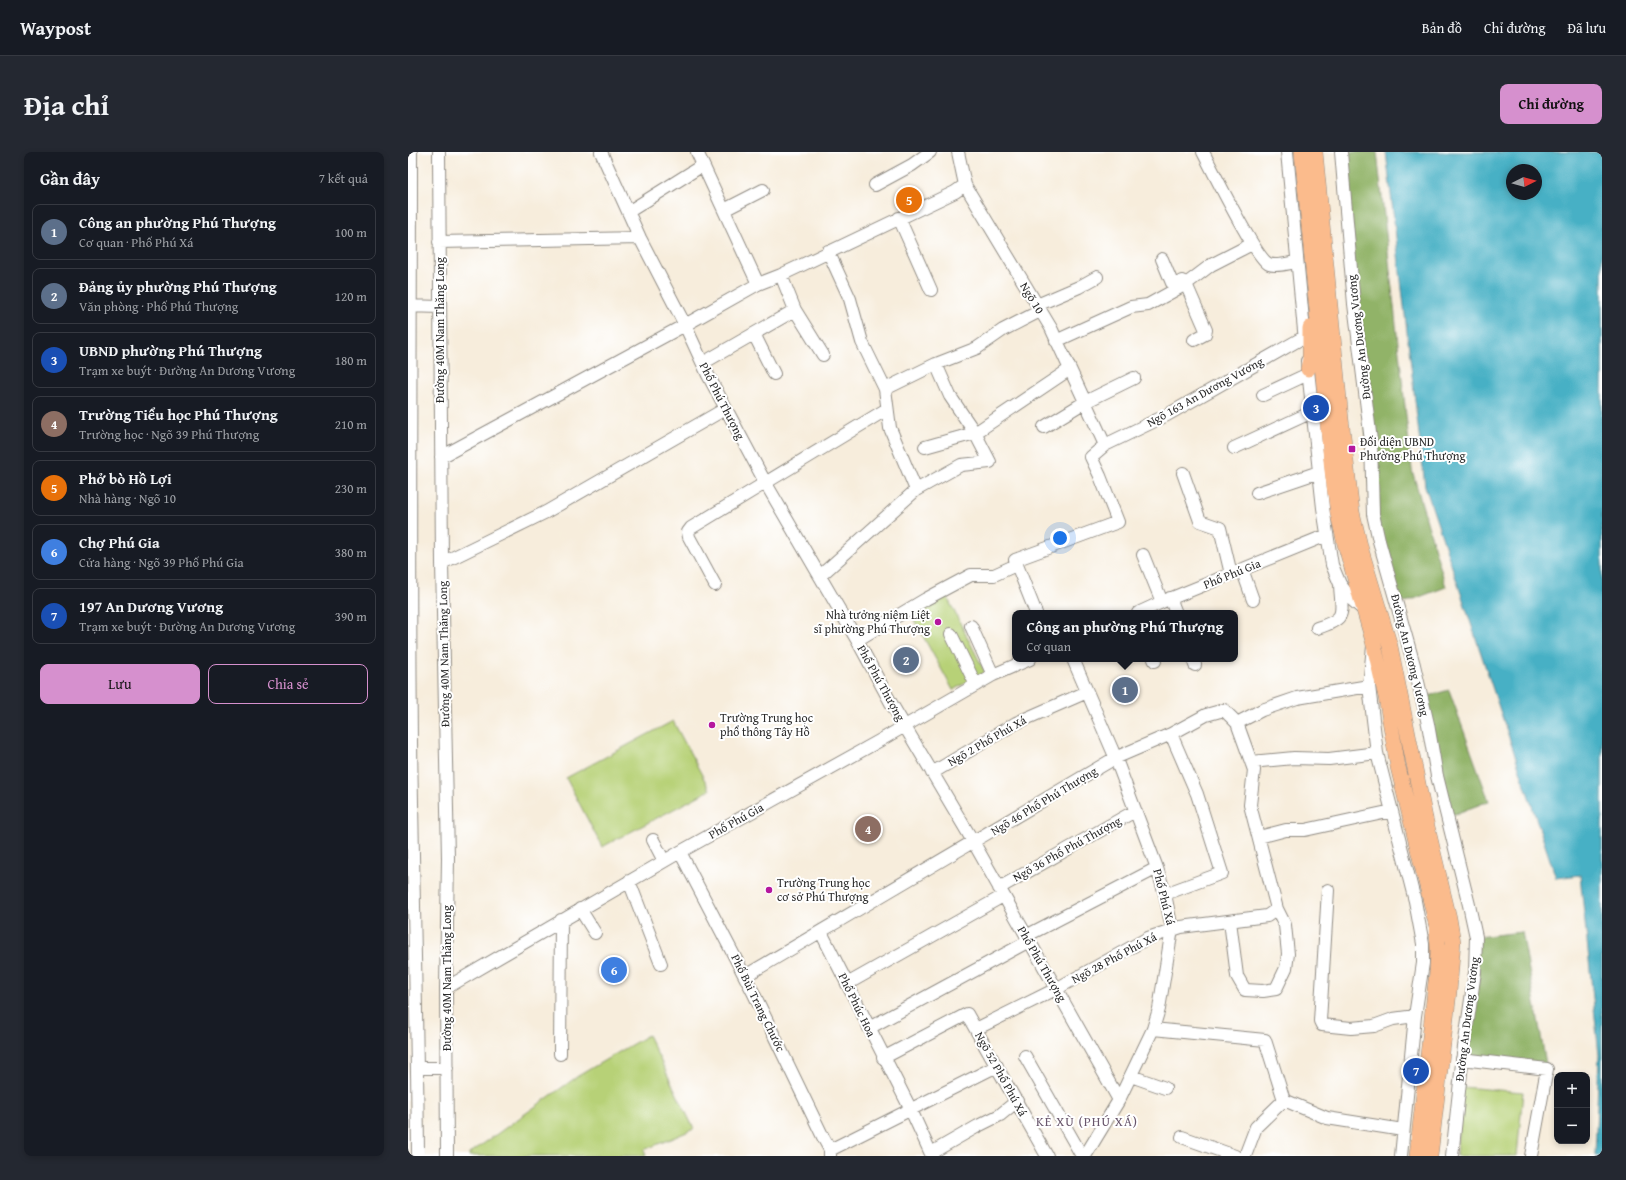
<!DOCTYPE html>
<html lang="vi">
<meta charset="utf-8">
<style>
:root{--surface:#171b24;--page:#242831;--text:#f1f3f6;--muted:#9ea1a6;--line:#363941;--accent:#d690ce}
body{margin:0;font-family:"Gentium Book Plus",serif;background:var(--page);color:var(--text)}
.controls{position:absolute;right:12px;bottom:12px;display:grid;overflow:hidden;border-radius:8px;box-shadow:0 2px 6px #0003}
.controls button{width:36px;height:36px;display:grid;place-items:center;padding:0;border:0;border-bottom:1px solid var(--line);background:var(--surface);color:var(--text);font:20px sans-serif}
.compass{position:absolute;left:1098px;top:12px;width:36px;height:36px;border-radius:50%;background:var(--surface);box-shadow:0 2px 6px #0003;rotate:84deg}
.you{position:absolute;left:652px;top:386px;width:14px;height:14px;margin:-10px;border:3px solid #fff;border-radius:50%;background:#1a73e8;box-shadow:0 0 0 6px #1a73e833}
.badge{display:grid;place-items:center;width:26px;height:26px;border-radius:50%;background:var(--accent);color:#fff;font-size:13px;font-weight:700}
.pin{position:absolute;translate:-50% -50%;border:2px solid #fff;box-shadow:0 1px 4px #0006}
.popup{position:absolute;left:604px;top:458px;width:226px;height:52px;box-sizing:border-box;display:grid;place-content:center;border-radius:8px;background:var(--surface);filter:drop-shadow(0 1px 3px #0005);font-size:13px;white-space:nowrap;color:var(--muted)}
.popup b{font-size:15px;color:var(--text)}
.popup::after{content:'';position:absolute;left:50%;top:100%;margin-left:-8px;border:8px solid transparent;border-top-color:var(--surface)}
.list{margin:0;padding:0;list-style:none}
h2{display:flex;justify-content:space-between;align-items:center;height:52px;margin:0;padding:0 16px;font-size:17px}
h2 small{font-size:13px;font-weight:400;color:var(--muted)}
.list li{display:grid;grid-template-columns:26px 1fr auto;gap:12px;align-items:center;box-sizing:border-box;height:56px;margin:0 8px 8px;padding:0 8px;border:1px solid var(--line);border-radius:8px}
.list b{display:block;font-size:15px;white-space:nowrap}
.list p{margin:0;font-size:13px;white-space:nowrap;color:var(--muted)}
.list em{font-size:13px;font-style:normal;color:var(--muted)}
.actions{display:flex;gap:8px;padding:12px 16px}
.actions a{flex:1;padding:9px 0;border:1px solid var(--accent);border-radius:8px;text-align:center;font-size:14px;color:var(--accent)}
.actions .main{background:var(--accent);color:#111}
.map{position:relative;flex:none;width:1194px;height:1004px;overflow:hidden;border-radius:8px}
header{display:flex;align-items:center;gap:24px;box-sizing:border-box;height:56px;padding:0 20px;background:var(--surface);border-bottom:1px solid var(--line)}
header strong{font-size:19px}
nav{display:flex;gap:22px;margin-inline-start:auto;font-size:14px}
.intro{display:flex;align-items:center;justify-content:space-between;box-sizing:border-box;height:96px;padding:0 24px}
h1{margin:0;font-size:28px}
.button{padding:10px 18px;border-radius:8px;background:var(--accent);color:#111;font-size:14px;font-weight:700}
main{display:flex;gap:24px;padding:0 24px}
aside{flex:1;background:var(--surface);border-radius:8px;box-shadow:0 2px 6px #0003}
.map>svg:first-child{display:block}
.green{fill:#b7d177;stroke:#717e51}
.forest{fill:#91b368;stroke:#5e6f4a}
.water{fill:#46b0c5;stroke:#386e78;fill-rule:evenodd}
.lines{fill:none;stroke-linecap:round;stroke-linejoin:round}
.minor-casing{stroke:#918c84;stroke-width:14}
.major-casing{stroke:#918c84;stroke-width:16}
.minor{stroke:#fff;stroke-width:12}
.major{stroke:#fbbb8c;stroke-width:15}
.poi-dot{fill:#b5179e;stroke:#fff;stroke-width:1.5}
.labels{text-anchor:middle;stroke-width:4;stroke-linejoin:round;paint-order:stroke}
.street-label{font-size:12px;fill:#2b2b2b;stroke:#fff}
.poi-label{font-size:12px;fill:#2b2b2b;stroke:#fff;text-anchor:start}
.neighbourhood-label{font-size:13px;letter-spacing:1px;fill:#69566c;stroke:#fff}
</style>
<header>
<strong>Waypost</strong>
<nav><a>Bản đồ</a><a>Chỉ đường</a><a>Đã lưu</a></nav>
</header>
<div class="intro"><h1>Địa chỉ</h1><a class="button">Chỉ đường</a></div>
<main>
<aside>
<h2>Gần đây<small>7 kết quả</small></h2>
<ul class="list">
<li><span class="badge" style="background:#5c6f8a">1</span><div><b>Công an phường Phú Thượng</b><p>Cơ quan · Phố Phú Xá</p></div><em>100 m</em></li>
<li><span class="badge" style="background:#5c6f8a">2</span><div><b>Đảng ủy phường Phú Thượng</b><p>Văn phòng · Phố Phú Thượng</p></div><em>120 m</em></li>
<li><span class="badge" style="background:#1a4fb4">3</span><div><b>UBND phường Phú Thượng</b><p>Trạm xe buýt · Đường An Dương Vương</p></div><em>180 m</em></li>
<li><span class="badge" style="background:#8d6e63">4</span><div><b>Trường Tiểu học Phú Thượng</b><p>Trường học · Ngõ 39 Phú Thượng</p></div><em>210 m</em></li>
<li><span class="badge" style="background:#e8710a">5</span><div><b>Phở bò Hồ Lợi</b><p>Nhà hàng · Ngõ 10</p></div><em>230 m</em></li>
<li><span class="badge" style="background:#3f7fe0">6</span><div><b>Chợ Phú Gia</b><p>Cửa hàng · Ngõ 39 Phố Phú Gia</p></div><em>380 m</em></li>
<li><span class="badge" style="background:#1a4fb4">7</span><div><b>197 An Dương Vương</b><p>Trạm xe buýt · Đường An Dương Vương</p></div><em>390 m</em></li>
</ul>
<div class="actions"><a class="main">Lưu</a><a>Chia sẻ</a></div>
</aside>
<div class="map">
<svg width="1194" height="1004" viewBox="0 0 1194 1004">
<rect width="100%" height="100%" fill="#fff"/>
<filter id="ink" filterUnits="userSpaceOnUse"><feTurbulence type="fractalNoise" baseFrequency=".025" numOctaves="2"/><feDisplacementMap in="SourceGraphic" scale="8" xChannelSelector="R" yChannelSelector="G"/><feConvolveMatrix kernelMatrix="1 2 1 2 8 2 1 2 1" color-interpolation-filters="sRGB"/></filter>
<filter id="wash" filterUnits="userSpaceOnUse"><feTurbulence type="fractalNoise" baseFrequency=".012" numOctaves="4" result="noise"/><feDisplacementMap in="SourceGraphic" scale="16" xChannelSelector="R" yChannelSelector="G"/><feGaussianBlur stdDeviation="0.9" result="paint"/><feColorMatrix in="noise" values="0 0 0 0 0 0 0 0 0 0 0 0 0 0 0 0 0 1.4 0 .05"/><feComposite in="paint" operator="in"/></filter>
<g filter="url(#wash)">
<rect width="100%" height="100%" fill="#f7eddc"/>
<path class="green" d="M538,443L577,520L545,538L502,461Z
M265,569L302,638L194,695L158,626Z
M240,883L286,977L236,998L238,1004H61V1002L170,924Z
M1054,935L1115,940L1109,1004H1048Z"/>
<path class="forest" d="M934,0H969L1004,318L1038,435L990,453L965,362Z
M1041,538L1081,649L1039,665L1013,546Z
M1114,780L1139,917L1054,907L1068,785Z"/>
<path class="water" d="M978,0H1194V1004H1187L1191,903L1172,723L1148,726L1017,334ZM1104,18H1128V42H1104Z"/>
</g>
<g filter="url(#ink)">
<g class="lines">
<g class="minor-casing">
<path id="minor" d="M3,0C3,197 1,394 3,590C5,728 9,866 10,1004
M31,0L34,411L40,706L38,836L39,1004
M193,0L232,86L277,173L300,223L357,330L449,488L483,551L566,691L711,948
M289,0L350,132
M550,0L557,33L643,176L697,293
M795,0C804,17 848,107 861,112C868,115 880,111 888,110
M879,0L897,189
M933,0L946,152L963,289L965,362L971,389L1006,513L1020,572L1029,624L1061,753L1068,785L1067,820L1055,902L1044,1004
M467,33L504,13L522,0
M316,58L355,38
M220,60L295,13
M491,66L523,138
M31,90L232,86
M420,99L442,147L454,190L477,237L482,276L508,338
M754,107L764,131L769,132L774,129L776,133
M373,123L387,158L415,203
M778,132L798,178L797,182L786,188
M629,153L671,135L689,125
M0,154L32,155
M346,182L366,222
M648,189L723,155L740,153L778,132L803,113L844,92
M899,209L915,356L924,413L932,432L944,448L957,459
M295,211L387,158
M477,237L528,212L569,196L595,178L632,159
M855,243L900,222
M636,275L677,250L726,226
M517,295L567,281L542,244L528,212
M826,296L904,260
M33,305L277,173L350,132L373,123L547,40L557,33
M775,321L792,369L812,376L823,422
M849,341L911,320
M735,403L754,450
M34,411L138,360L317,257
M834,417L845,448
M412,424L508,338L553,313L582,310L567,281L662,217
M307,433L281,385L280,380L283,376L479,257
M762,446L768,461
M628,461L607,408L710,370L692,324L683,305L697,293L759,263L896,185
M730,461L754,450L919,383
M563,474L585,523
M909,476C941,466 933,461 932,432
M543,482L568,533
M449,488L518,447L563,423H586L608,413
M965,494L961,534L969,601L1007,749L1015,792V811L1007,864L993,1004
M665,507L706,602L749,716L757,742L764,777L751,857L745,877L711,948L677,1004
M746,507L747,509
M785,507L787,513
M829,571L854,558L889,546L961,534
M843,610L886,606L921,607L969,601
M524,621L608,571L679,540
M851,685L878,678H897L984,659
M245,688L256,709
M272,700L345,840L415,985L422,998V1004
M221,729L253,812
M591,736L727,659
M920,738L912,869L914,873L943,876L966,874L985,867L1007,864
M757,742L814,721L789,642L763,582
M172,757L187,781
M413,780L502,956L524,1004
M618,784L749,716
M337,824L707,606L763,582L798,563L816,558L829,571L846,618L842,653L869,757L877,773L880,802L878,816L868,837L855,839L837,838L829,824L822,769
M439,832L595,744
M38,836L272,700L471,589L585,523L622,507
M461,876L621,789
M568,877L648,837L740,786L773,775L859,764L869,757
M745,877L857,888L876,948L919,966L995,978
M152,902L153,768
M617,904L674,1004
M475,906L559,862L639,1004
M1054,907L1139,917L1123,1004
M9,916H39
M723,924L757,936
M774,985L827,1004
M422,998L589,914
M523,1001L570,974L592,963L609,949
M837,1004L848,975L876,948"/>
</g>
<g class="major-casing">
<path id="major" d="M894,0L924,318L930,362L937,392L965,489L978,545L990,615L1029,775L1030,799L1029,820L1009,1004
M907,0L933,267L944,360L953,398L982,494L1017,666L1041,766L1045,790L1041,840L1022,1004
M900,217L902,207V176"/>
</g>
<use href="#minor" class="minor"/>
<use href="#major" class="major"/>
</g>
</g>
<g class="poi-dot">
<rect x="940" y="293" width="8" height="8" rx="2"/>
<circle cx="530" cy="470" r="4"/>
<circle cx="304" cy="573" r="4"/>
<circle cx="361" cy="738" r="4"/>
</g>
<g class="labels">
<g class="street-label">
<text transform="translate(624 146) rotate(59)" y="4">Ngõ 10</text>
<text transform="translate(32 178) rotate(-90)" y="4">Đường 40M Nam Thăng Long</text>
<text transform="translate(951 185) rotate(-97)" y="4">Đường An Dương Vương</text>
<text transform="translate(797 240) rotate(-29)" y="4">Ngõ 163 An Dương Vương</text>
<text transform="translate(314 249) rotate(63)" y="4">Phố Phú Thượng</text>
<text transform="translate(824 422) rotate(-22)" y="4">Phố Phú Gia</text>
<text transform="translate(36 502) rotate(-91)" y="4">Đường 40M Nam Thăng Long</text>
<text transform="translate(1002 503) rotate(76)" y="4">Đường An Dương Vương</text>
<text transform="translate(473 531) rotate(61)" y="4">Phố Phú Thượng</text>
<text transform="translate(579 589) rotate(-30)" y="4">Ngõ 2 Phố Phú Xá</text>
<text transform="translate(636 649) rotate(-31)" y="4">Ngõ 46 Phố Phú Thượng</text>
<text transform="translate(328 669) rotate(-29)" y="4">Phố Phú Gia</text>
<text transform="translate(659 697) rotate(-29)" y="4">Ngõ 36 Phố Phú Thượng</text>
<text transform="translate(756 745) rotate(76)" y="4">Phố Phú Xá</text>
<text transform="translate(706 806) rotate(-28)" y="4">Ngõ 28 Phố Phú Xá</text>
<text transform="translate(634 812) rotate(60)" y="4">Phố Phú Thượng</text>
<text transform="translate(39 826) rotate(-90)" y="4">Đường 40M Nam Thăng Long</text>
<text transform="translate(350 851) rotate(64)" y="4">Phố Bùi Trang Chước</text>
<text transform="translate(449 853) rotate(64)" y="4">Phố Phúc Hoa</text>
<text transform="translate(1059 867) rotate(-83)" y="4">Đường An Dương Vương</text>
<text transform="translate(593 922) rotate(61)" y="4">Ngõ 52 Phố Phú Xá</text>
</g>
<g class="poi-label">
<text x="952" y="294">Đối diện UBND<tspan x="952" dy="14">Phường Phú Thượng</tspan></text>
<text x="522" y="467" text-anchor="end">Nhà tưởng niệm Liệt<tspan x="522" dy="14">sĩ phường Phú Thượng</tspan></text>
<text x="312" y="570">Trường Trung học<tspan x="312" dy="14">phổ thông Tây Hồ</tspan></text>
<text x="369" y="735">Trường Trung học<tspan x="369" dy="14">cơ sở Phú Thượng</tspan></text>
</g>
<g class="neighbourhood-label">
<text x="679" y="974">KẺ XÙ (PHÚ XÁ)</text>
</g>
</g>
</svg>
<div class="controls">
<button>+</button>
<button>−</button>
</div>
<svg class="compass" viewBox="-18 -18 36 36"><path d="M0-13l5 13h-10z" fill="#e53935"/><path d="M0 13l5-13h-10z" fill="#9ea1a6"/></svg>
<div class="you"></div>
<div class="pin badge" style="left:717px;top:538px;background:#5c6f8a">1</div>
<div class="popup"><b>Công an phường Phú Thượng</b>Cơ quan</div>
<div class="pin badge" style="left:498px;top:508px;background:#5c6f8a">2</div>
<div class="pin badge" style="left:908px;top:256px;background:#1a4fb4">3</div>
<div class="pin badge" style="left:460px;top:677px;background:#8d6e63">4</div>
<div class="pin badge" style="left:501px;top:48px;background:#e8710a">5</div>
<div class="pin badge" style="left:206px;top:818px;background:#3f7fe0">6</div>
<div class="pin badge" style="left:1008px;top:919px;background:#1a4fb4">7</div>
</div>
</main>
